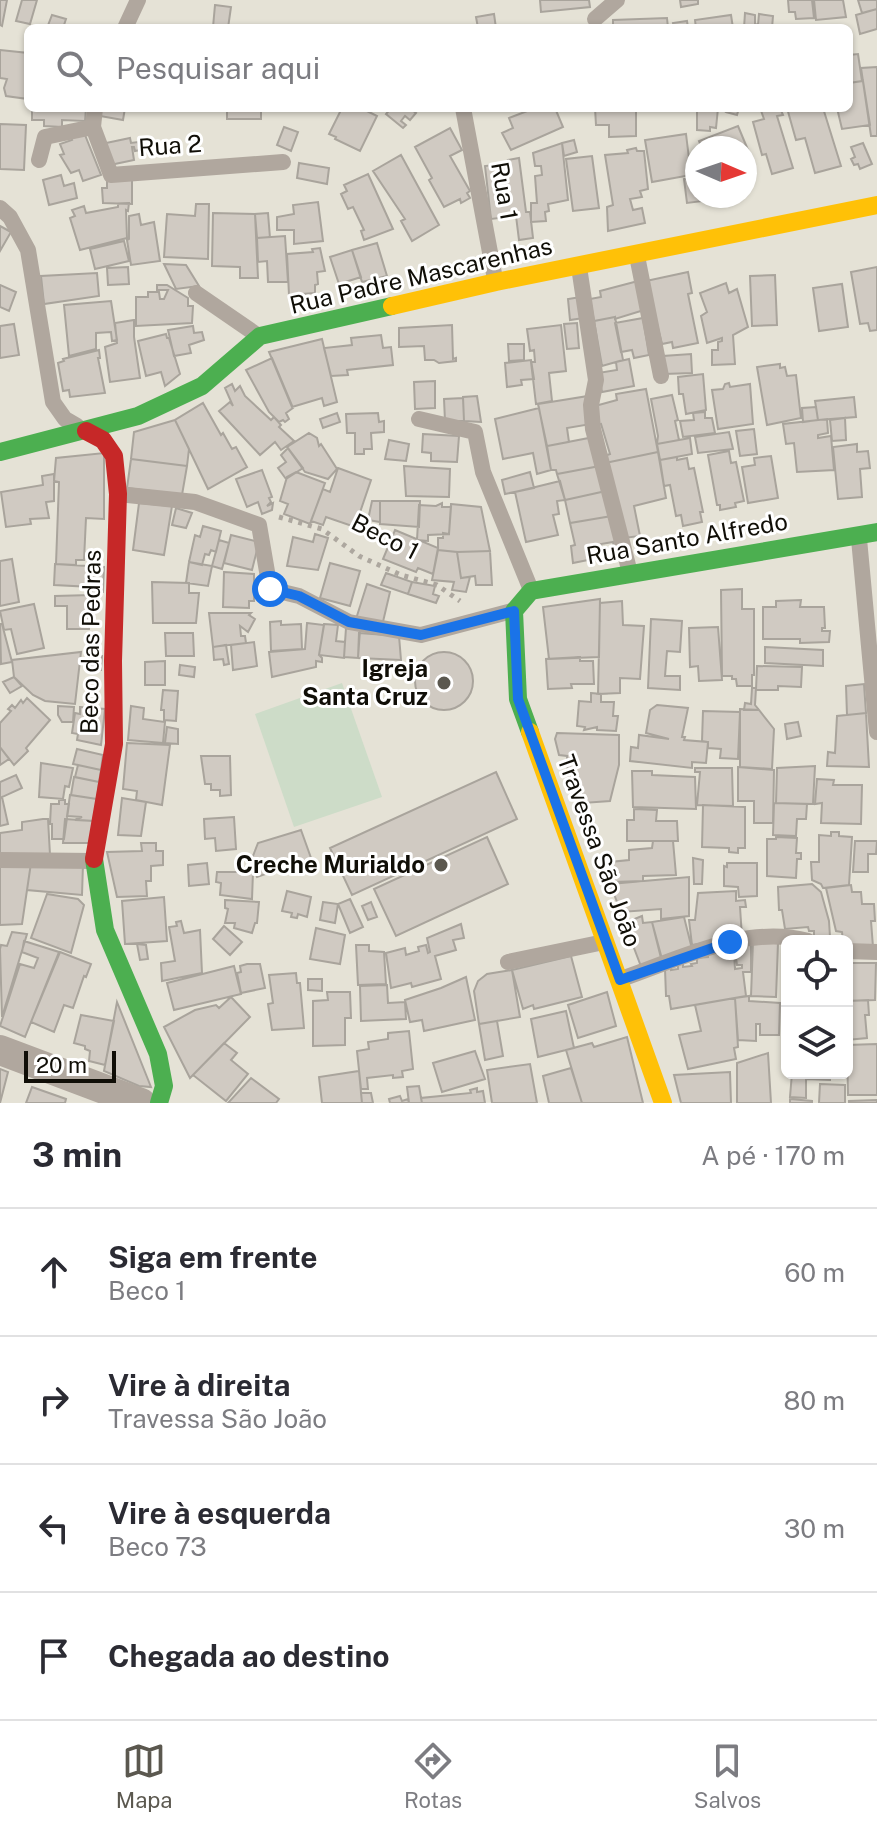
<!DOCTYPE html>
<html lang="pt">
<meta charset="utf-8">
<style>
:root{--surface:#fff;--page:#f2f2f3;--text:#2b2b33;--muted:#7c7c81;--line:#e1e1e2;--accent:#5b584f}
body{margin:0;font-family:"Public Sans",sans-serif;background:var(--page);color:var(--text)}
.controls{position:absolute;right:24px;bottom:24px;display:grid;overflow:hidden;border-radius:12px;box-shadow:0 2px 6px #0004}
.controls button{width:72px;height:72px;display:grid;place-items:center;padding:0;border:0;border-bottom:2px solid var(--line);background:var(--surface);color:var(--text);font:40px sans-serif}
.compass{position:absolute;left:685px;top:136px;width:72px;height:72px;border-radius:50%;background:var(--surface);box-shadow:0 2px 6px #0004;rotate:92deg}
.scale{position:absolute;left:24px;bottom:20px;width:92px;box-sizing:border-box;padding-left:8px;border:4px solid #100e07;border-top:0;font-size:22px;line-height:28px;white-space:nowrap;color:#100e07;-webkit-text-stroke:6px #fff;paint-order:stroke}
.stop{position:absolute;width:24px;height:24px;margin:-18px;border:6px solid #1a73e8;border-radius:50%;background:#fff}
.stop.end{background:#1a73e8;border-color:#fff;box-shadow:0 2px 8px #0008}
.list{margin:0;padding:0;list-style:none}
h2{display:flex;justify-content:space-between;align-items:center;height:104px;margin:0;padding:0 32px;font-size:34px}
h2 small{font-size:26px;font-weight:400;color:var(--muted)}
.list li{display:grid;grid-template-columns:52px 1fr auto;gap:24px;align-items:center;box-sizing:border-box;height:128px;padding:0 32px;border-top:2px solid var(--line)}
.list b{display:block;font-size:30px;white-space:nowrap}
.list p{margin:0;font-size:26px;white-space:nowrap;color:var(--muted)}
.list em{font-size:26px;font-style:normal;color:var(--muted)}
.icon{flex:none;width:44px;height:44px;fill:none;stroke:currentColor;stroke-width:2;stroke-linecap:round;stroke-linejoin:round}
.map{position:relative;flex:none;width:877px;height:1103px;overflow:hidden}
.search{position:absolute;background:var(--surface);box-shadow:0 2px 6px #0004;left:24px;right:24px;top:24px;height:88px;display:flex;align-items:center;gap:20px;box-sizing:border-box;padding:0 28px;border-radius:12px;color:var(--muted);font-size:30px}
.sheet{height:616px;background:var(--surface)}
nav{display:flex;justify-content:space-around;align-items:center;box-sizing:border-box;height:112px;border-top:2px solid var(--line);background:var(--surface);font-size:22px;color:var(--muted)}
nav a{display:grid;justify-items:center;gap:4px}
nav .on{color:var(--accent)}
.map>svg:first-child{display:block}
.green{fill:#cddcc8}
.building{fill:#d0cac2;stroke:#a9a49c;stroke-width:2}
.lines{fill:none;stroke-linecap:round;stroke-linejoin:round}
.path{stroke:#ada79f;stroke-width:5;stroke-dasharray:4 6;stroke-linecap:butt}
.lane{stroke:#b0a79e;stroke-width:16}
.street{stroke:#b0a79e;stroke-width:30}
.fast{stroke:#4caf50;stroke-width:18}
.slow{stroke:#ffc107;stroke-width:18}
.jam{stroke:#c62828;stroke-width:18}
.route{stroke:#1a73e8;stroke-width:10}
.poi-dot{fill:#5b584f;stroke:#fff;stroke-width:3}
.labels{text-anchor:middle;stroke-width:6;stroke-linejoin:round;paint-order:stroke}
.street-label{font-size:24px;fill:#100e07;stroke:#fff}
.poi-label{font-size:24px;font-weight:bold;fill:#100e07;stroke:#fff;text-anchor:end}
</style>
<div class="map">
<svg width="877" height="1103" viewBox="0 0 877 1103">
<rect width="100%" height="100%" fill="#e5e2d6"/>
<path class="green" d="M342,683L382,797L294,827L255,714Z"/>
<path class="building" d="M0,0H7L2,26L0,25Z
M22,0H37L30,24L16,21Z
M540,0H589L590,7L541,12Z
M680,0H698V4L681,7Z
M788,0H812L814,18L796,19L795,12H789Z
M814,0H843L846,17L816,20Z
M858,0H877V9L862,13Z
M215,5L231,7L228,28L213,27Z
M877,9V29L860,34L856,15Z
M745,13L755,15V24L758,25L759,14L773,16L772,28H744Z
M494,14L496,28H478L476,17Z
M52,15L66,19L63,28H47Z
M731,15L733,28H696L695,20Z
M667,18L668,28H613V20Z
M687,21L688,28H674L673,23Z
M0,50L28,53V99L6,96L4,88L7,79L0,78Z
M858,54L862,81L849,83V55Z
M877,67V136H871L861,68Z
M863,81L870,125L842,129L837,108H849V83Z
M32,108H86L85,121L62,120V127L44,126V120H32Z
M101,108H125L123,120L100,116Z
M227,108H261V119H227Z
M342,108H361L377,116L360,151L335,139L336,137L329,134Z
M391,108H409L416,113L410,120L405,116L401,121L406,125L403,128L386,114Z
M535,108H555L563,127L511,150L502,133L513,128L509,118Z
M595,108H636V136L609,137V125H596Z
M697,108H718L716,128L710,127V131L697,130Z
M721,108H739L737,115L726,112Z
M760,108H780L783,115L777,116L793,168L772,174L766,154L762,155L753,122L764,119Z
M787,108H823L841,166L815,173L805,138L796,140Z
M0,124L26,125L24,170L0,169Z
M738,126L748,150L745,151V148H702L699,141Z
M284,127L298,132L291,151L277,145Z
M450,128L462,150L450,156L470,191L467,193L470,198L461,203L460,199L444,207L429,180L432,178L415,147Z
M83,130L101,175L83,181L79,170L71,173L60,155L64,154L60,144L72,140L70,135Z
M686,134L691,175L652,182L645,140Z
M130,138L131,143L138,142L140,150L135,151L134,147H132L134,160L110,165L106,143Z
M574,140L577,152L564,156L562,143Z
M562,143L568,200L548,204L549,211L545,212L546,221L531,222V203H537L535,176L542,175L541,166H535L533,153Z
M863,143L872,164L860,169L858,164L854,165L851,159L855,157L851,147Z
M636,148L637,151H644L648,189L640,191L642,197L630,199L633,210L642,208L645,223L608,231L607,207L613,205L605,155L628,153L627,150Z
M401,155L439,225L412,241L401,221L405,219L373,171Z
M592,156L599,208L573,211L566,159Z
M519,158L526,212H530L533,238L519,240L516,216L491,219L485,166L509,163L508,160Z
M299,163L329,168L327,184L297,178Z
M368,174L393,229L364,240L361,231L364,230L353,207L348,209L341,194L347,191L344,185Z
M61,175L64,186L74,183L77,198L49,205L43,180Z
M697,177V196H702L703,201L687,203L684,179Z
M132,178V204L103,203L102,188H107V180Z
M318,202L323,241L294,244V230H277V217L294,214L293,205Z
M129,203L128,211L126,210L127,238L80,250L70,218L75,216L72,210L84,206L86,213L118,207V204Z
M196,204H209L208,259L164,257L167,214L195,216Z
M213,213L255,214L258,278H240V267L212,266Z
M268,213L270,238H257L255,214Z
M139,214L141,225L154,222L160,261L131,265L127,240L129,239V216Z
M0,226L11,232L0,251Z
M285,236L288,282H268L267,261L258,262L257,238Z
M124,241L129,261L95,269L90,249Z
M377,243L387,276L362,282L352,250Z
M320,248L325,271L317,272L318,284L315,285V293L289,295L287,254L313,252L312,249Z
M352,250L361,277L339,284L330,257Z
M164,264L186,265L199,286L176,289Z
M128,267L129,284L108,285L107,268Z
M877,267V330L870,331L868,323L860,324L851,272Z
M688,272L692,293L688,294L698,343L673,348L672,342L662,344L646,281Z
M97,273L99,296L44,304L41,276Z
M775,275L777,325L752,326L750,276Z
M638,281L644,310L615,319V317L594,321L590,299L601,297L600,291Z
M726,283L729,293L737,289L748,327L733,335L735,364L712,365V350H718V342L722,341V338L707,343L701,316L707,312L700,293Z
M842,284L848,327L819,331L813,288Z
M0,285L16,292L9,311L0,307Z
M157,285H167L188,298V306H193L192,323L136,326V297H148V292H159L160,299H164L168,290H157Z
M581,297L584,318L570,320L568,299Z
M111,301L117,340L112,341L111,332L96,333V349L69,356L64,305Z
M615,317L623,360L602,366L594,321Z
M643,318L649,355L634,358L632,350L621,352L615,323Z
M134,320V337L140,378L110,382L105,347L117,343L115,323Z
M577,323L579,348L567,349L564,324Z
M14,324L19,355L0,358V326Z
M452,325L453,359L456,358V361L439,363L434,360H425L424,346L399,347V328Z
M561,325L566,371L549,373L552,401L536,404L531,362H535L534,350L530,351L527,329Z
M193,326L194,333L202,332L204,340L189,345L191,353L174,356L168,330Z
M166,334L167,338H169L180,374L165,386L161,372L146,376L138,341Z
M381,335L383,348L391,347L393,365L347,370L348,375L331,376L324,348L352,345L351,338Z
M322,339L337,402L324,406L322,398L292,407L269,352Z
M508,344H524V360L509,361Z
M99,350L100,358H98L105,393L70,397L69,390L63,391L58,363L64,361L63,359Z
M691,354L692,373L664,374L663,356Z
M272,358L293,408L286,413L289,419L285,422L283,420L279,422L269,412L246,370Z
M629,359L634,386L602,392L598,373L617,370L616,362Z
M531,360L534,379L521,380L522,385L507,387L505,363Z
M780,364V368L785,367L787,376L796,375L801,418L767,425L757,367Z
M703,374L706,410L686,414L683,394H679L678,377Z
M435,381V408L415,409L414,382Z
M729,383L730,387L750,384L753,424L718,429L712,390L723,389L725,384Z
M232,384L235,391L240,386L245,396L271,420L274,417L281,425L279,427L294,441L281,450L275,442L260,455L219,411L230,402L233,406L225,388Z
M646,389L658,452L605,463L604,456L610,454L601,424L596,425L595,406L617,400L616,394Z
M672,395L678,420L675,421L679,440L657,444L658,436L651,399Z
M477,396L481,422L464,421L463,397Z
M588,396L591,424L567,428L569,442L547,446L538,404Z
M854,397L856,417L818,420L815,401Z
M463,398L464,421H445L444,399Z
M203,403L221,435L223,433L232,449L236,447L247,467L208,489L175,420Z
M816,407L818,420L803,422L802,408Z
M539,408L551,470L537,474L533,453L503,459L495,419Z
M705,412V418H712L715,433L683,437L680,421L694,420L693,413Z
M337,413L340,422L323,428L320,419Z
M378,413L379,422L384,421V432L371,433L372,449H364V454H355V433H347L346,414Z
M845,418L846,440L832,441L830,420Z
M827,419L828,433L818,435V438L831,436L834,470L797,472L794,443L786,444L783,424Z
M175,420L189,449L187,466L131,459L134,432Z
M754,429L757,454L740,456L736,431Z
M729,432L733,449L698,453L695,437Z
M309,433L317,438L319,446L321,444L337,469L328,479L305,472L287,447Z
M423,434L459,436L457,462L431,461V453L422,452Z
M594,437L600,466L557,474L556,470H551L547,446Z
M690,438L692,454L660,460L657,444Z
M389,440L409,444L406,461L385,459Z
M857,444V452L868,451L870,468L860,469L862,497L838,499L833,447Z
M288,448L303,468L286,479L278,468L286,462L281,455Z
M729,451L731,463L736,462L744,501L735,503L736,507L720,510V505H717L708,455Z
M658,452L666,498L634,506L640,536L624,538L605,463Z
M104,453V519L86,518L84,560H76V565L56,564L59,482L54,481L56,458Z
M771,456L778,498L748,503L742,467L755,465L754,458Z
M677,457V460L687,458L689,469L694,468L703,512H700L702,522L683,526L681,515L676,516L670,485L664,486L660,460Z
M131,459L187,466L182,495L127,488Z
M404,466L450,469L449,497L406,496Z
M600,466L606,491L565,500L557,474Z
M338,468L371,480L355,527L326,517L323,525L311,521L323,489L330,492Z
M262,470L272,497L269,498L271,502L267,506L273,503L272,510L262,514L258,502L247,507L236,479Z
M296,472L325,483L310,524L284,514L288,504L280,501L287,477Z
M530,472L534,488L505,494L502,480Z
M54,474V501L46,502L49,518L30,519L31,524L6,527L1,492L43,485L42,476Z
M560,481L565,500L557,501L559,514L553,515L558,535L526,542L515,492Z
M606,491L612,516L570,523L565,500Z
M372,501H380V522L368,520Z
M380,501H420L419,527L380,524Z
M139,503L172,506L164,555L133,550Z
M442,503V507H451L449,534L428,535V541L417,540L419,505L436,506Z
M451,504L481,507L490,551L457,552L438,550V538H443V533L449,534Z
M176,508L192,513L186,528L172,525Z
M612,516L619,547H614L613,542L601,544L603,557L573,563L571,546L575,545L570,523Z
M203,526L221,531L216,552L211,550L209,555L205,554L202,565L189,562L195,535L200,537Z
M395,530L438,548L433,574L418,568L416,572L383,559Z
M315,534L328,538L318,570L287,566L293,537L313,542Z
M231,535L259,542L252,570L224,563Z
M219,540L229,543L222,569L212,566Z
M438,550L457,552L461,578L470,577L466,592L452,590L454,582L432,580Z
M490,551L492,585H476L475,576L461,578L457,552Z
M12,559L19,602L0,606V561Z
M189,562L212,566L208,586L186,583Z
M330,563L360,571L350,606L320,598Z
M55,564L104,567L103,592L92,593V587L54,585Z
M224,572L254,574V601H249V608L223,607Z
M386,573L412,582L408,594L381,585Z
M152,582L189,583V593H199L196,623H153Z
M412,582L435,586L433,594L439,596L436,603L408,594Z
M367,584L390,592L382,626L356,619Z
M742,589V609H754V675H752V686H737L736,679H732V676H722L721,590Z
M91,595L89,629H67V606H55V596Z
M600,599L599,657L549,659L543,607Z
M801,600L800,607H824L825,628H822V631H830L829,642L800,643V639H763V607H776V601Z
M622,601L623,625L644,626L640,679L620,678V693L598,694L600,603Z
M34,604L44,648L17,654L11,629L4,630L0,611Z
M209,613H251L249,615L255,619L248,632L240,626L241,636H245L246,643L213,647Z
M651,619L682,621L680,652L667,651L665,676H680V690L648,688Z
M281,621V625L301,624L302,649L271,651L270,622Z
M307,623L324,625L319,655L322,658V662L316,661V667L272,677L269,652L305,649Z
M0,624H2L12,662L1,664Z
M324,624L338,625L336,641L345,642L344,658L319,655Z
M718,627L722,680L699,681L698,666L690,667L689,628Z
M346,628L360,630L358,658L344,657Z
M165,633H193L194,656H166Z
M359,633L399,636L401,660L358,658Z
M254,642L257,666L233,670L231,645Z
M226,645L229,664L224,665L223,659L214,660L213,647Z
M765,647L823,650V666L765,663Z
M81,652L75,704L45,701L33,695L14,677L12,660Z
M415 681a29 29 0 1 1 58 0a29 29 0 1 1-58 0Z
M87,655L102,656L101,670L86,669Z
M580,657V661H593L594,684H571L572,688L548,689L546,659Z
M165,661V685H145V662Z
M180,665L195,667L194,677L179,675Z
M757,666L802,667L801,687L778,686V690H756Z
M14,677L22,686L10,693L3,682Z
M864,684L866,713L847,715L846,686Z
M752,688H756L755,705L759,710H744L745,703L751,704Z
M163,690L178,691L176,721L164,720V710H161Z
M591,693L601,694V702H614L613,716H618L616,731L597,730V727L584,730L585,727L577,726L579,701L591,702Z
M27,698L50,720L26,748L28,751L14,765L0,747V723L11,711L8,709L12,705L15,708L21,700L23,703Z
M657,705L688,708L682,737H685L684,740L708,742L706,763L692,762V768L630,761L631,747L638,748L639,735L669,739L646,733L650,710Z
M58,706L74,707L73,722H62L58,715Z
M131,706L144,708L143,719L165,722L163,743L128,740Z
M80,707L105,709L101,745L77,740L78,734L72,733L75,713L80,714Z
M740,709L759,710L774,729L772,769L740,767Z
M703,711L740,712L738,759L720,758L721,749L708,748V742L702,741Z
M866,713L869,767L827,766L828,752L835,753L837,716Z
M798,722L801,736L787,739L785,724Z
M167,727L178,729V744L165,743Z
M557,733L619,735V765L610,801L583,803L582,792H568L567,756L559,755L555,739Z
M127,743L170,745L162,805L136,800L137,791L123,789Z
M0,747L9,759L0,765Z
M77,749L103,755L101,770L73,764Z
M201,756H230L231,795L220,796V790H211V784H205Z
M41,763L73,768L69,787L65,786L63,799L39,797Z
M78,765L101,770L99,782L75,777Z
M815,766L813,804L776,803L777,768Z
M738,767L774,770L773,823H754V801H738Z
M695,768H732L733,806L697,805L700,772H695Z
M632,771H652V775L695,777L696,809L633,807Z
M496,772L517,819L352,895L330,848Z
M16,775L22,788L0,798V782Z
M74,777L99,782L97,799L71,795Z
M817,779L834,780L833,785H862L861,824L821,823L822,803L815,804Z
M70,795L97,799L93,821L75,820L82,817L67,816Z
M2,797L8,824L0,826V798Z
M122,798L146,802L141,836L118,835Z
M59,800H65V804H69L64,839H52V824H50L51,804H59Z
M774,803L807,804L806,819H797L796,836L773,835Z
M703,805L745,807V848H738V853L729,852V848L702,847Z
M634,809L657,810L656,821H677L678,841H627V820H634Z
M234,817L236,849L216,851L215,838L205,839L204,819Z
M43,819H48L50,855L0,857V833L22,830V822Z
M65,819L93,821L90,843H63Z
M301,830L311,858L257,877L251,861L258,843Z
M831,832H839V836L852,837L849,885L823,888L821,884L812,880L811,862H819V835L831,836Z
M487,837L508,884L396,936L374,889Z
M776,837L797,838L796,853H801V859H797L796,878L767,876V839H776Z
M653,841H673L676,875L643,876V881L612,882L610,862L629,860V850L652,848Z
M855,841H877L876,854H868V872H853Z
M141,843H156V851H163V865L151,866V881H146L147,896L117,897L107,852L142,851Z
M693,858L703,860L702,884H694Z
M31,863L22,924L0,925V864Z
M31,863L83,864L82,895L27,890Z
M207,863L209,884L189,886L188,865Z
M727,863H757V896L739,897L738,887L724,886V866L727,867Z
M217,872H253L252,899L220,895L221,883L216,882Z
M689,877V916L661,919V909L621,912L610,884Z
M812,884L821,892L829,921L830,937L814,938V931H809L808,927L785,929L782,910H779L778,887Z
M851,885L852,892H861L862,904H874L875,921H871L873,947L847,945V941H843L842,932L836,931L826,888Z
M287,891L311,897L307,917L298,914L297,918L291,917L292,913L282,911Z
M736,891V901L745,900L746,907H740L742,937L692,945L689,920H695L698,893Z
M47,894L78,899L84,905L71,953L31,938Z
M164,897L167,941L125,944L122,901Z
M350,899L363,927L350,933L338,904Z
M225,900L259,902L257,923H255L252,933L234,928L235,923H225L228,909L225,908Z
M323,902L338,904L335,923L320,920Z
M371,902L377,917L368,920L362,906Z
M642,916L643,923L652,922L662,962L642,969L626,927H631L632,920Z
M684,917L692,949L662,959L652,922Z
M181,921L184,933L200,930L202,973L162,981L161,963L175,961L169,927L177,926L176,922Z
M461,924L464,938L453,940L456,950L435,956L441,979L412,987L411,983L391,988L386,953L405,948L406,955L419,951L418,947L426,945L428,953L430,952L427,938Z
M224,926L242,942L230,955L213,939Z
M316,928L345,935L340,964L310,959Z
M12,932L27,934L2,1017L0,949L1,945L7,946Z
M24,941L59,952L25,1037L0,1026L20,964L34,968L38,958L22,952Z
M753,942L778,943L776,997L751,996Z
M734,943H751V972H743L746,996L671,1009L669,996H666L665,969L671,967V970L678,969V965L683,963V967L692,966L691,964L697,963V958L708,957V953L721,947L722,954L734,953L735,969L742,968V965H737Z
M137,944L146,945L148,959L140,960Z
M356,945H369V951L384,952L386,984L358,985Z
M60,952L91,964L86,977L84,976L73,1008L64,1005L54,1032L31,1022Z
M847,954H849V963H876L875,1000L847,1001Z
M571,956L582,997L534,1009L533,1005L523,1009L512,970Z
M247,964H260L265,988L241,993L237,973L241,972L240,966Z
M234,966L241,994L174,1010L167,983Z
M512,970L520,1017L479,1024L474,991L478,981L487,974Z
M296,973L297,983H300L304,1028L272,1030L268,1004L273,1003L269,975Z
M466,977L475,1020L424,1031L422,1020L410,1022L405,1000L441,988Z
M308,979H322V991L308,990Z
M387,985L388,1003L405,1002L406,1019L361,1021L360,986Z
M327,992H350L351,1018H345V1045L313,1046V1001L328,1000Z
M607,992L616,1026L578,1038L568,1005Z
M749,996V1001L780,1003L779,1035H760V1024H756V1041L738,1040L735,998Z
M231,997L250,1017L190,1078L164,1027L195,1010L216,1005L219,1008Z
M735,998L738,1047L734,1048L736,1059L688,1069L679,1035L701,1031L695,1005Z
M868,1000L869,1015H865L867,1038L847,1040V1001Z
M117,1002L151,1087L139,1086L104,1071Z
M566,1011L574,1048L538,1057L531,1019Z
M81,1015L114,1021L105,1065L89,1061L90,1051L85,1049V1046L74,1043Z
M497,1021L503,1056L485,1060L479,1024Z
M409,1031L413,1069L402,1071L403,1077L393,1078V1075L367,1078L368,1089H361L357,1051L369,1049L368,1042L388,1039V1033Z
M627,1037L643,1103H582L566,1050L592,1043L594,1047Z
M224,1043L237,1053L231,1060L248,1074L226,1101L193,1075Z
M877,1044V1095H848L847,1045Z
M475,1051L485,1079L442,1092L433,1063Z
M768,1053L771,1103H737V1063Z
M530,1064L537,1103H492L487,1070Z
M571,1068L582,1103H549L543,1076Z
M0,1069L8,1072L0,1103Z
M359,1071L362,1103H322L319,1077Z
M730,1072L731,1103H681L674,1075Z
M792,1073H830V1080L806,1079V1098L790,1097Z
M251,1078L279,1099L276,1103H228Z
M820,1084L845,1085V1103H819Z
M419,1086L422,1103H409L407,1087Z
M32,1087L66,1099L65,1103H26Z
M477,1088V1092L483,1091L485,1103H422L421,1098L471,1093L470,1090Z
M361,1093H371L373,1103H362Z
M400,1096L402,1101L408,1099L409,1103H390L389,1099Z
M790,1099L812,1101V1103H790Z
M877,1100V1103H849V1101Z"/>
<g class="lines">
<path class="path" d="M279,517L322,529L359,556L401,575L437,585L460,601"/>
<path class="lane" d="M595,19L617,0
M125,28L138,0
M463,108L495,279
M93,127L111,175L283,162
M39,160L45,137L93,127L95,108
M0,208L10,217L28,250L53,402L65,419L77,426
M637,256L661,376
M579,267L596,380L591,405L593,429L630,573
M196,293L257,335
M419,419L475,432L483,472L531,590
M118,494L195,502L259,525L270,589L299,596L349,622L421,635L512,611
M859,539L877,732
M0,860L94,861
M847,951L877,952
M508,962L604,942
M621,979C680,959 746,924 808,941"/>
<path class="street" d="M0,1050L141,1103"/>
<path class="fast" d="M0,452L138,416L202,386L260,336L392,306
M530,732L518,699L514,611L531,591L877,532
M94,859L105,930L158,1054L164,1086L159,1103"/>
<path class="slow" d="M392,306L496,282L877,205
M530,732L663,1103"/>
<path class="jam" d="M86,431L103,440L114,456L118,494L113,661L114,744L94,859"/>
</g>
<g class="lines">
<path class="route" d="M270,589L299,596L349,622L421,635L514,611L518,699L620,980L730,942"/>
</g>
<g class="poi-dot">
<circle cx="444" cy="683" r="8"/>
<circle cx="441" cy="865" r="8"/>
</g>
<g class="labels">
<g class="street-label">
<text transform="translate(170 146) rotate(-4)" y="8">Rua 2</text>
<text transform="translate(504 191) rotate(80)" y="8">Rua 1</text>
<text transform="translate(421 276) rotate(-13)" y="8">Rua Padre Mascarenhas</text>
<text transform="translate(385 537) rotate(27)" y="8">Beco 1</text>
<text transform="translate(687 539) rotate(-10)" y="8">Rua Santo Alfredo</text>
<text transform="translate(91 642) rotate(-89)" y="8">Beco das Pedras</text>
<text transform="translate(599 851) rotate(70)" y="8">Travessa São João</text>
</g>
<g class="poi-label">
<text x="428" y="677">Igreja<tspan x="428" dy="28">Santa Cruz</tspan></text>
<text x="425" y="873">Creche Murialdo</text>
</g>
</g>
</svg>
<div class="controls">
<button><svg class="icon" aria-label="locate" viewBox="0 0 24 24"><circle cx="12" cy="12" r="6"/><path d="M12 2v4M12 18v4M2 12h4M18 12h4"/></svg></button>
<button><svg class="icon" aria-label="layers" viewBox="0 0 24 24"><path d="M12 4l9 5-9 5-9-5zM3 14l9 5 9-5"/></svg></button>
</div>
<svg class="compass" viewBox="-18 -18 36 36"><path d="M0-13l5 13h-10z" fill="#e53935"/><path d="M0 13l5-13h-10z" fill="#7c7c81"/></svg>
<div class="scale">20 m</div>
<div class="stop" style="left:270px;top:589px"></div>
<div class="stop end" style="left:730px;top:942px"></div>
<div class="search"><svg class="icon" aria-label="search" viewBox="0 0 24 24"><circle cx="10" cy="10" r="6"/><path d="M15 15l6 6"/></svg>Pesquisar aqui</div>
</div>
<section class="sheet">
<h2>3 min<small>A pé · 170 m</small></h2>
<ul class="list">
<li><svg class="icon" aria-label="ahead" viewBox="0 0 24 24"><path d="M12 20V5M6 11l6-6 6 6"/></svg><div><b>Siga em frente</b><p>Beco 1</p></div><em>60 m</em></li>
<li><svg class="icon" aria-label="right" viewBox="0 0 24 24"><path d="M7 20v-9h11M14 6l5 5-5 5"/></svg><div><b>Vire à direita</b><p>Travessa São João</p></div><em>80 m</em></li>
<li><svg class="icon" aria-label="left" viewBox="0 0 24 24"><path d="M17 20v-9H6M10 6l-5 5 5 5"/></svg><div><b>Vire à esquerda</b><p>Beco 73</p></div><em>30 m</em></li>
<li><svg class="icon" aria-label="arrive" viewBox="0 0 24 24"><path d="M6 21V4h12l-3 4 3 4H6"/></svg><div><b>Chegada ao destino</b></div></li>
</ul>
</section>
<nav>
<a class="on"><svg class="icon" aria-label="map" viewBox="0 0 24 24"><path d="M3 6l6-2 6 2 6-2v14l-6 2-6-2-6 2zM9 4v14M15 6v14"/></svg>Mapa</a>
<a><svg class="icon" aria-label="directions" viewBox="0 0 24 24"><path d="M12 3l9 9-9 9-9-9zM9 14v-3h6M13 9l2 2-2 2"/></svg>Rotas</a>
<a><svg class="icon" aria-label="saved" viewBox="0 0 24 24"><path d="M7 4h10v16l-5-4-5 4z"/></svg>Salvos</a>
</nav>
